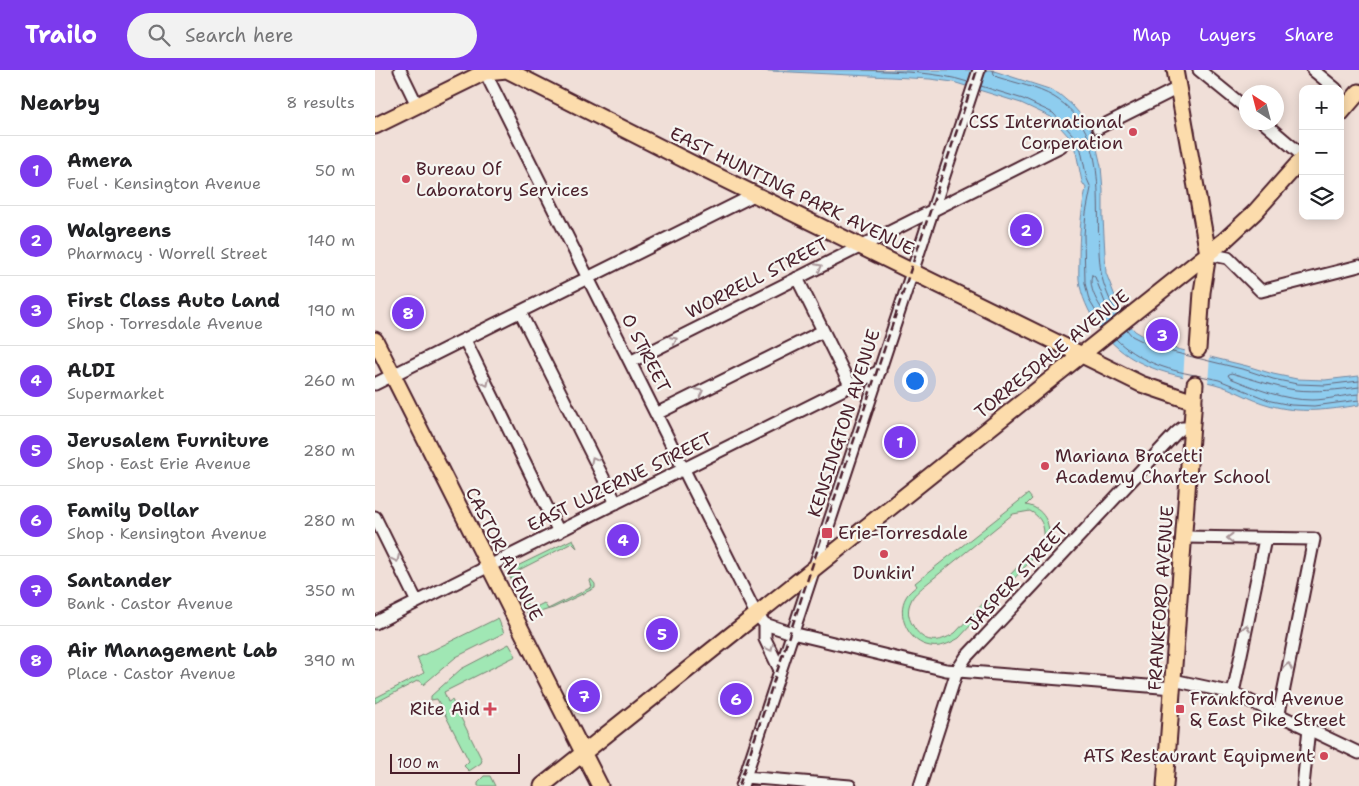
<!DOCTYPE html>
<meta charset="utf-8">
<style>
:root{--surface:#fff;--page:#f2f2f2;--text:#202124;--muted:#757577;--line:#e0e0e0;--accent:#7c3aed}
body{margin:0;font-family:"Shantell Sans",sans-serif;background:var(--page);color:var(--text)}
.controls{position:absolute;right:15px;top:15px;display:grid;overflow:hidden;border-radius:10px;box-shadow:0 2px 12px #0003}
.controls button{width:45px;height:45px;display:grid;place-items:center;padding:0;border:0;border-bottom:1px solid var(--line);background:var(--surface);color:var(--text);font:25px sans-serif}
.compass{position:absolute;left:864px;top:15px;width:45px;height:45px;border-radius:50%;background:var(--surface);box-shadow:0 2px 12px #0003;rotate:324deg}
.scale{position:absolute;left:15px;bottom:12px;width:130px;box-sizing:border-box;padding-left:5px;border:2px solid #4a1f2b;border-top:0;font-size:14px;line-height:18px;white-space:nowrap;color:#4a1f2b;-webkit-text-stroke:4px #f6f6f2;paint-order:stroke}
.you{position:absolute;left:539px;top:310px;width:18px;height:18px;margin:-12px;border:4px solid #fff;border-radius:50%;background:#1a73e8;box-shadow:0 0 0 8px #1a73e833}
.badge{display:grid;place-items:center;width:32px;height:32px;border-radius:50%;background:var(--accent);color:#fff;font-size:16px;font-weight:700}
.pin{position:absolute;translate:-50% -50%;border:2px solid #fff;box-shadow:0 1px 5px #0006}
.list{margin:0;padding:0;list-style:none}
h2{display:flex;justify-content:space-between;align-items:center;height:65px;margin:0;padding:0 20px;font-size:21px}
h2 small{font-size:16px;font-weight:400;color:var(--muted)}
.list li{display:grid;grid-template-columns:32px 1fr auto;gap:15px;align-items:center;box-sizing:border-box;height:70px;padding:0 20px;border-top:1px solid var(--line)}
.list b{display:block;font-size:19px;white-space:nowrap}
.list p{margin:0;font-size:16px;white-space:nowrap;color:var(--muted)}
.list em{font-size:16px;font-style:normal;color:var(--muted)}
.icon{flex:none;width:28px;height:28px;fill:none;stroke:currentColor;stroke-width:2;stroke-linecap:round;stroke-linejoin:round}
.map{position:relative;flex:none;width:984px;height:716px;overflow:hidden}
header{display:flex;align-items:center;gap:30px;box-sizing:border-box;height:70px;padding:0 25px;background:var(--accent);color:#fff}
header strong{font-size:24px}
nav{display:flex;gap:28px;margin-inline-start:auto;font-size:18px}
.search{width:350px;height:45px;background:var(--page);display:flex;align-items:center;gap:12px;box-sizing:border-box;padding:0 18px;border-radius:28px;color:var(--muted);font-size:19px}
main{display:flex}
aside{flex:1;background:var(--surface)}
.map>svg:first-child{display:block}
.green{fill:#a0e7b4;stroke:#758370;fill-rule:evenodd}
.water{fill:#8ecdef;stroke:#7387a1}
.pier{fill:#f0dfd8}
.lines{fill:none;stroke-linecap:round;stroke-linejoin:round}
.shore{stroke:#656579;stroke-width:1}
.minor-casing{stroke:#4a1f2b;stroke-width:15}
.major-casing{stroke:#4a1f2b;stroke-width:19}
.minor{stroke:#f6f6f2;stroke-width:11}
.major{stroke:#fcdcac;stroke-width:15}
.rail{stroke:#4a1f2b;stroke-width:2.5;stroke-dasharray:8 4;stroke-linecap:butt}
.oneway{stroke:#a99598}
.poi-dot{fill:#d1495b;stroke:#f6f6f2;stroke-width:2}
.labels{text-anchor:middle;stroke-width:4.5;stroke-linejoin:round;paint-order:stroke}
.poi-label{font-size:18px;fill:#4a1f2b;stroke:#f6f6f2;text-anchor:start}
.street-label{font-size:18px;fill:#4a1f2b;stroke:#f6f6f2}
</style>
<header>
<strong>Trailo</strong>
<div class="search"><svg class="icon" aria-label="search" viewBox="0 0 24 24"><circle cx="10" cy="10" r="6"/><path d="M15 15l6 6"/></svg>Search here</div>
<nav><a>Map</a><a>Layers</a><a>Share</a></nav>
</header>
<main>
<aside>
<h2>Nearby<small>8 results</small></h2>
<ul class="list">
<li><span class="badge">1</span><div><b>Amera</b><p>Fuel · Kensington Avenue</p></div><em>50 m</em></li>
<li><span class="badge">2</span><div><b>Walgreens</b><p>Pharmacy · Worrell Street</p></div><em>140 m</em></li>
<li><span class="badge">3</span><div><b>First Class Auto Land</b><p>Shop · Torresdale Avenue</p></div><em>190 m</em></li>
<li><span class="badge">4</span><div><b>ALDI</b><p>Supermarket</p></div><em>260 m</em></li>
<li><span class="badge">5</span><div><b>Jerusalem Furniture</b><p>Shop · East Erie Avenue</p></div><em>280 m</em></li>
<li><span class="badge">6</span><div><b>Family Dollar</b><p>Shop · Kensington Avenue</p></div><em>280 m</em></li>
<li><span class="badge">7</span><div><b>Santander</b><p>Bank · Castor Avenue</p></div><em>350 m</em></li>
<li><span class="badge">8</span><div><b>Air Management Lab</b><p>Place · Castor Avenue</p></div><em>390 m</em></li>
</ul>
</aside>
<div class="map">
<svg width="984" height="716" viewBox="0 0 984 716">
<rect width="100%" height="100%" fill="#f0dfd8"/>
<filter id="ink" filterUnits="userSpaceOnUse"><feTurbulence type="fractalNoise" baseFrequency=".02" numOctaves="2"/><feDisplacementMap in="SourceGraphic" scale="10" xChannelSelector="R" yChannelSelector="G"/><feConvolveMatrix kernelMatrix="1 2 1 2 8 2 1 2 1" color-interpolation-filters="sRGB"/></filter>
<g filter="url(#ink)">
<path class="green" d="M653,424L657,429L651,435C669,438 676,454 674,471L584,568C574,574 563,579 551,575C533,570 521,544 531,527C533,523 538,519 542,516L540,513ZM655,441C666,447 670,456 669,469L580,563C562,574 548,574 537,554C533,547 532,539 536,531C538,525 545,520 549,516L638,444Z
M198,469L202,478L197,473L144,500L147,507L140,511L155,540L169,533L173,539L217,517L215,511L216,509L220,514V518L178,538L155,545L154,543L152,544L132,501Z
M123,548L129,563L81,587L48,615L44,610L0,633V628L49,603L42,588Z
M134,574L141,586L69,622L73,632L77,630L107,690L106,693L94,701L89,696L94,691L62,629L56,630V626L86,599Z
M109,706H115L120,716H103V712Z"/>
<path class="water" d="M376,0H616L674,19L684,24L697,35L712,52L720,70L726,96L728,120V147L731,203L745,239L751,251L760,261L782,274L872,296L898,304L922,309L950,310L984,306V335C954,340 924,344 894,335C875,330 859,319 840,314C814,307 789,305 764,292C735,278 712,247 705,216C703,208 704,198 704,189C704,165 706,142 711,118L707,112L701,82L694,67L676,47L646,33L578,12L555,9Z"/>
<path class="pier" d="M810,278L835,284L833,315L808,310Z"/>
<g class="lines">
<path class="shore" d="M488,0C523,2 559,1 593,12
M618,0L619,4L622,7C641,13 662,17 679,27C740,64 717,144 726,202C728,216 736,232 742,245
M606,16L648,29L678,43L698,65L706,80L712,109L716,118L711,143L709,165L710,213L714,230L729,255
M717,205L720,207L733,240L732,243L729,242C722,232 713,217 717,205Z
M752,260L757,266L781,278L871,300L898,309L922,314L950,315L984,311
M741,269C761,290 792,300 820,305
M821,305L844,310L896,331L916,335L939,336L984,330
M984,317C963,320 942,322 921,320C899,317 878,309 856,303L853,305L855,308C882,319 908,330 937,330C953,330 968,325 984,324"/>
<g class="minor-casing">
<path id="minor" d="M25,0L42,35
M109,0L381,544L390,554L417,563L571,600L798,618
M824,0L872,39
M938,0L961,19
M888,52L928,86
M723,58L803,18
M833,184L853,188L886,221L984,196
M422,208L476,317
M145,242L241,433
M90,270L184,462
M255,292L686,76
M0,314L381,124
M281,344L448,261
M0,447L42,532
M809,467L939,469L904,643
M0,553L505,301
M390,554V569L405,600
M798,610L858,623L984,683
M858,623L890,469
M370,707L475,716
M367,716C446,477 527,239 604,0
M545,716L582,601L591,587L801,363L807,358H817
M928,716L934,658"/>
</g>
<g class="major-casing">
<path id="major" d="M800,0L833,184L827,222L823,279
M965,44L984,22
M0,56L110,2L132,0L328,99L766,314L819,332
M0,270L225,716
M167,716L850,170L880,142L928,88
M790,716L820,314"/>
</g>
<use href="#minor" class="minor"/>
<use href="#major" class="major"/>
<path class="rail" d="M364,716L602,0"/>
</g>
<defs><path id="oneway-chevron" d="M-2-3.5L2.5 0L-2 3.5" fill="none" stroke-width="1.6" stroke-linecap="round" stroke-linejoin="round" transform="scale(1.25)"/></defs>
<g class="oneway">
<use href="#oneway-chevron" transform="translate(444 197) rotate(-27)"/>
<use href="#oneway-chevron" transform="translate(299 270) rotate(-27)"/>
<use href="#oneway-chevron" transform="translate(111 313) rotate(64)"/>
<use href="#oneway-chevron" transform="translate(325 322) rotate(-26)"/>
<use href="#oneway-chevron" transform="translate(219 390) rotate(-117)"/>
<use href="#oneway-chevron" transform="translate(855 468) rotate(-179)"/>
<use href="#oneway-chevron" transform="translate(21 489) rotate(64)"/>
<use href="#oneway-chevron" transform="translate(871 558) rotate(-78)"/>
<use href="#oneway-chevron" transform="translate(395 578) rotate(65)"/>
<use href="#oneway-chevron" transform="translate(913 596) rotate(-78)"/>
</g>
</g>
<g class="poi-dot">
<circle cx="758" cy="62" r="5"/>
<circle cx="31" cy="109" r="5"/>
<circle cx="670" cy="396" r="5"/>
<rect x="446" y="457" width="12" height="12" rx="2.5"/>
<circle cx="509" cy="484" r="5"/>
<path d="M112.5 631.5h5v5h5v5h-5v5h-5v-5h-5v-5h5z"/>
<rect x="800" y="634" width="10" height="10" rx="2.5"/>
<circle cx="949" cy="686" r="5"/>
</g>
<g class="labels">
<g class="poi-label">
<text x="748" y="58" text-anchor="end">CSS International<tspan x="748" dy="21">Corperation</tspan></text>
<text x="41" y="105">Bureau Of<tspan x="41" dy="21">Laboratory Services</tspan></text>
<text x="680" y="392">Mariana Bracetti<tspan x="680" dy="21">Academy Charter School</tspan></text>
<text x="463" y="469">Erie-Torresdale</text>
<text x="509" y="509" text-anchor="middle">Dunkin'</text>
<text x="815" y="635">Frankford Avenue<tspan x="815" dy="21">&amp; East Pike Street</tspan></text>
<text x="105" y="645" text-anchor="end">Rite Aid</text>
<text x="939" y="692" text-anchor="end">ATS Restaurant Equipment</text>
</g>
<g class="street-label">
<text transform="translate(417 121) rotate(26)" y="6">EAST HUNTING PARK AVENUE</text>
<text transform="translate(382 208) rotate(-27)" y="6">WORRELL STREET</text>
<text transform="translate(271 283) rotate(63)" y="6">O STREET</text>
<text transform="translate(677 284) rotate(-39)" y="6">TORRESDALE AVENUE</text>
<text transform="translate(469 353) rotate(-72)" y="6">KENSINGTON AVENUE</text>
<text transform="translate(245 412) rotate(-26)" y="6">EAST LUZERNE STREET</text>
<text transform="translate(129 484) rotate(63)" y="6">CASTOR AVENUE</text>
<text transform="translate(642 507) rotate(-47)" y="6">JASPER STREET</text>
<text transform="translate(786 528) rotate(-86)" y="6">FRANKFORD AVENUE</text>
</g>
</g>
</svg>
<div class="controls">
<button>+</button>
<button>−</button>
<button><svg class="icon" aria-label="layers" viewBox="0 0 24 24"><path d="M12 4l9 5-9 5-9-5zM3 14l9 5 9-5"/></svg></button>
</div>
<svg class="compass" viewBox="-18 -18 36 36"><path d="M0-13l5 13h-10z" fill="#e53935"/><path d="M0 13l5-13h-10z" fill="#757577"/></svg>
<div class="scale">100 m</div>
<div class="you"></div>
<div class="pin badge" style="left:525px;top:372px">1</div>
<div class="pin badge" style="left:651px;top:160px">2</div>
<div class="pin badge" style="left:787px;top:265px">3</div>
<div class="pin badge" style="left:248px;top:470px">4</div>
<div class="pin badge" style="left:287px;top:564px">5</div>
<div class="pin badge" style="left:361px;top:629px">6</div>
<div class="pin badge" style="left:209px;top:626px">7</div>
<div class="pin badge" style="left:33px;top:243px">8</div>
</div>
</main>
